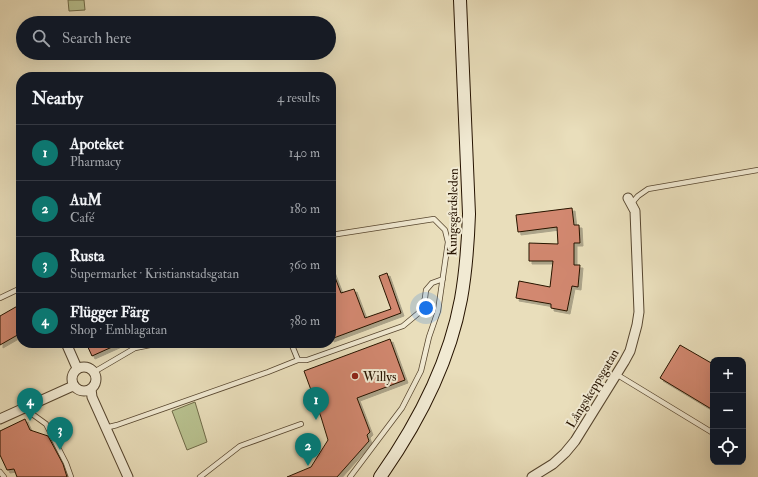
<!DOCTYPE html>
<meta charset="utf-8">
<style>
:root{--surface:#171b24;--page:#20242c;--text:#f1f3f6;--muted:#9ea1a6;--line:#363941;--accent:#0f766e}
body{margin:0;font-family:"IM FELL Double Pica",serif;background:var(--page);color:var(--text)}
.controls{position:absolute;right:12px;bottom:12px;display:grid;overflow:hidden;border-radius:8px;box-shadow:0 4px 16px #0002}
.controls button{width:36px;height:36px;display:grid;place-items:center;padding:0;border:0;border-bottom:1px solid var(--line);background:var(--surface);color:var(--text);font:20px sans-serif}
.you{position:absolute;left:426px;top:308px;width:14px;height:14px;margin:-10px;border:3px solid #fff;border-radius:50%;background:#1a73e8;box-shadow:0 0 0 6px #1a73e833}
.badge{display:grid;place-items:center;width:26px;height:26px;border-radius:50%;background:var(--accent);color:#fff;font-size:13px;font-weight:700}
.pin{position:absolute;translate:-50% -33px;filter:drop-shadow(0 1px 2px #0008)}
.pin::after{content:'';position:absolute;top:21px;width:14px;height:12px;background:inherit;clip-path:polygon(0 0,100% 0,50% 100%)}
.list{margin:0;padding:0;list-style:none}
h2{display:flex;justify-content:space-between;align-items:center;height:52px;margin:0;padding:0 16px;font-size:17px}
h2 small{font-size:13px;font-weight:400;color:var(--muted)}
.list li{display:grid;grid-template-columns:26px 1fr auto;gap:12px;align-items:center;box-sizing:border-box;height:56px;padding:0 16px;border-top:1px solid var(--line)}
.list b{display:block;font-size:15px;white-space:nowrap}
.list p{margin:0;font-size:13px;white-space:nowrap;color:var(--muted)}
.list em{font-size:13px;font-style:normal;color:var(--muted)}
.icon{flex:none;width:22px;height:22px;fill:none;stroke:currentColor;stroke-width:2;stroke-linecap:round;stroke-linejoin:round}
.map{position:relative;flex:none;width:758px;height:477px;overflow:hidden}
.search{position:absolute;background:var(--surface);box-shadow:0 4px 16px #0002;left:16px;top:16px;width:320px;height:44px;display:flex;align-items:center;gap:10px;box-sizing:border-box;padding:0 14px;border-radius:22px;color:var(--muted);font-size:15px}
.panel{position:absolute;background:var(--surface);box-shadow:0 4px 16px #0002;left:16px;top:72px;width:320px;height:276px;border-radius:16px}
.map>svg:first-child{display:block}
.green{fill:#b8c18f;stroke:#6f6a48}
.building{fill:#d28870;stroke:#261300;filter:url(#shadow)}
.lines{fill:none;stroke-linecap:round;stroke-linejoin:round}
.lane-casing{stroke:#57462f;stroke-width:6}
.street-casing{stroke:#57462f;stroke-width:11}
.secondary-casing{stroke:#261300;stroke-width:14}
.lane{stroke:#f1ead3;stroke-width:4.5}
.street{stroke:#f1ead3;stroke-width:9}
.secondary{stroke:#f1ead3;stroke-width:12}
.poi-dot{fill:#8f2418;stroke:#f1ead3;stroke-width:1.5}
.labels{text-anchor:middle;stroke-width:4;stroke-linejoin:round;paint-order:stroke}
.street-label{font-size:13px;fill:#261300;stroke:#f1ead3}
.poi-label{font-size:13px;fill:#261300;stroke:#f1ead3;text-anchor:start}
</style>
<div class="map">
<svg width="758" height="477" viewBox="0 0 758 477">
<defs>
<filter id="shadow"><feDropShadow dx="3" dy="3" stdDeviation="0" flood-color="#0004"/></filter>
</defs>
<rect width="100%" height="100%" fill="#e9debb"/>
<filter id="stains"><feTurbulence type="fractalNoise" baseFrequency=".005" numOctaves="4"/><feColorMatrix values="0 0 0 0 .2 0 0 0 0 .09 0 0 0 0 .02 0 0 0 .5 -.17"/></filter>
<radialGradient id="worn" r=".72"><stop offset=".6" stop-color="#630" stop-opacity="0"/><stop offset="1" stop-color="#630" stop-opacity=".3"/></radialGradient>
<path class="green" d="M68,0H84L85,10L69,11Z
M195,402L207,442L187,450L172,411Z"/>
<path class="building" d="M572,208L574,225H579L580,243H574V265H580L578,287L572,286L567,311L551,308V304L516,298L519,281L550,287L553,261H529V243L558,244L557,227L518,232L516,215Z
M331,267L341,293L354,289L365,318L391,309L379,276L387,273L401,313L331,339Z
M21,304V333L0,345V316Z
M390,339L405,380L357,398L370,432L367,435L369,441L337,477H287L311,467L328,440L321,417L304,371Z
M86,343H121L92,356Z
M680,345L713,364V410L660,378Z
M25,419L30,430L48,436L63,464L67,477H17L14,469L7,470L0,455V431Z"/>
<g class="lines">
<g class="lane-casing">
<path id="lane" d="M631,204L638,196L648,189L758,170
M331,235L434,219L445,230L448,242L438,311L429,337L421,371L402,408L350,477
M0,298L21,288
M298,360H307L403,326L421,311L425,298L426,290L432,283L443,279
M94,372L135,348L160,343
M616,374L713,433
M28,411L46,424L66,463L71,477
M106,425L109,427L117,425L268,372L298,360L291,343
M0,472L4,477
M200,477L240,446L301,424"/>
</g>
<g class="street-casing">
<path id="street" d="M66,343L77,368
M72 379a12 12 0 1 1 24 0a12 12 0 1 1-24 0Z
M91,389L92,397L128,477
M0,419L73,386
M532,477L553,464L565,453L575,441L624,362L630,351L637,325L639,312L635,211L628,198"/>
</g>
<g class="secondary-casing">
<path id="secondary" d="M380,477C418,423 449,364 461,299C466,271 468,242 469,214L460,0"/>
</g>
<use href="#lane" class="lane"/>
<use href="#street" class="street"/>
<use href="#secondary" class="secondary"/>
</g>
<circle class="poi-dot" cx="355" cy="376" r="4"/>
<g class="labels">
<g class="street-label">
<text transform="translate(452 212) rotate(-89)" y="5">Kungsgårdsleden</text>
<text transform="translate(592 388) rotate(-59)" y="5">Långskeppsgatan</text>
</g>
<g class="poi-label">
<text x="363" y="381">Willys</text>
</g>
</g>
<rect width="100%" height="100%" filter="url(#stains)"/>
<rect width="100%" height="100%" fill="url(#worn)"/>
</svg>
<div class="controls">
<button>+</button>
<button>−</button>
<button><svg class="icon" aria-label="locate" viewBox="0 0 24 24"><circle cx="12" cy="12" r="6"/><path d="M12 2v4M12 18v4M2 12h4M18 12h4"/></svg></button>
</div>
<div class="you"></div>
<div class="pin badge" style="left:316px;top:420px">1</div>
<div class="pin badge" style="left:308px;top:466px">2</div>
<div class="pin badge" style="left:60px;top:450px">3</div>
<div class="pin badge" style="left:30px;top:421px">4</div>
<div class="search"><svg class="icon" aria-label="search" viewBox="0 0 24 24"><circle cx="10" cy="10" r="6"/><path d="M15 15l6 6"/></svg>Search here</div>
<section class="panel">
<h2>Nearby<small>4 results</small></h2>
<ul class="list">
<li><span class="badge">1</span><div><b>Apoteket</b><p>Pharmacy</p></div><em>140 m</em></li>
<li><span class="badge">2</span><div><b>AuM</b><p>Café</p></div><em>180 m</em></li>
<li><span class="badge">3</span><div><b>Rusta</b><p>Supermarket · Kristianstadsgatan</p></div><em>360 m</em></li>
<li><span class="badge">4</span><div><b>Flügger Färg</b><p>Shop · Emblagatan</p></div><em>380 m</em></li>
</ul>
</section>
</div>
